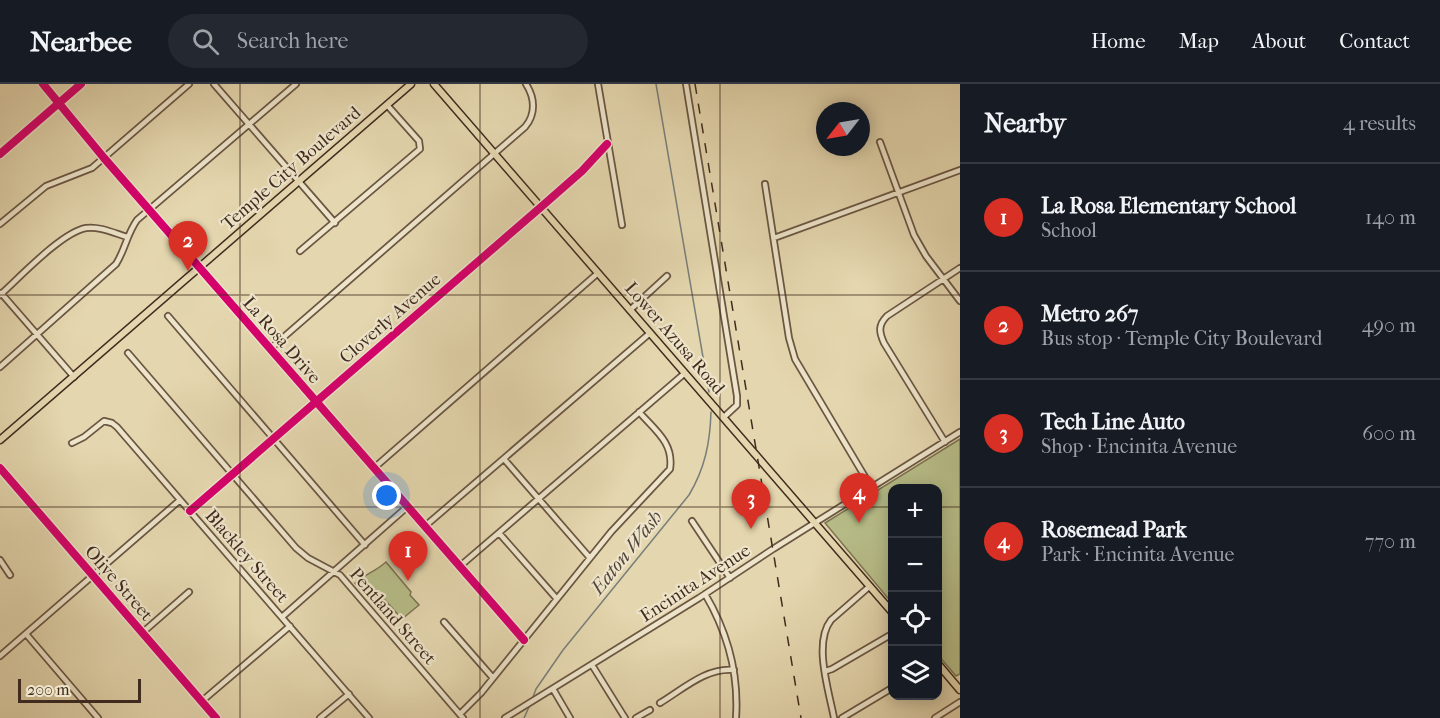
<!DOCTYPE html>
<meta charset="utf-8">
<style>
:root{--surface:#171b24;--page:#242831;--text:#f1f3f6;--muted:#9ea1a6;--line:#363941;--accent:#d93025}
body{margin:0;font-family:"IM FELL French Canon",serif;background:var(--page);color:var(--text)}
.controls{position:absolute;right:18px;bottom:18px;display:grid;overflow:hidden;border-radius:12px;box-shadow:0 3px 15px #0003}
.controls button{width:54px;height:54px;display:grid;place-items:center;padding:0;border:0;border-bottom:2px solid var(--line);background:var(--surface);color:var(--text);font:30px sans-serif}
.compass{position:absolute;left:816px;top:18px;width:54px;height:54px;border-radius:50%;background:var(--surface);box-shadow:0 3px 15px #0003;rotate:239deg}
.scale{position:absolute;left:18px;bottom:15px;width:123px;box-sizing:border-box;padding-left:6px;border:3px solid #412b1e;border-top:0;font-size:16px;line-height:21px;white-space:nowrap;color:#412b1e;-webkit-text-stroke:4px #ede4ca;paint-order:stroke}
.you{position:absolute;left:387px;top:412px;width:21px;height:21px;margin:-15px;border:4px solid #fff;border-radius:50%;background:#1a73e8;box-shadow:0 0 0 9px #1a73e833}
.badge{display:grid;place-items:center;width:39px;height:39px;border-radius:50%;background:var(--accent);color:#fff;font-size:20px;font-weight:700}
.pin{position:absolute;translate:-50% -50px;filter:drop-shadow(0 2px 3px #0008)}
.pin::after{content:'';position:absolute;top:32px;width:21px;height:18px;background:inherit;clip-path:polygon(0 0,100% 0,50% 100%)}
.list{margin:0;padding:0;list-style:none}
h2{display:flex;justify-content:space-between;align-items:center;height:78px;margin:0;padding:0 24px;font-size:26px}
h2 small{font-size:20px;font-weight:400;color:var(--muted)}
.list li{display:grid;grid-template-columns:39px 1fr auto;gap:18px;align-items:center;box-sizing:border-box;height:108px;padding:0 24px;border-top:2px solid var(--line)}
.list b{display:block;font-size:22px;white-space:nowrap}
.list p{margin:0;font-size:20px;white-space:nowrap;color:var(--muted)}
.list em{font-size:20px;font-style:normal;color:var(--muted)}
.icon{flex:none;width:33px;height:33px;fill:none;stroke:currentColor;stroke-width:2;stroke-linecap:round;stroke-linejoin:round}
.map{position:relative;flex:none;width:960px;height:634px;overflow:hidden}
header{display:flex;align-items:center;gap:36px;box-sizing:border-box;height:84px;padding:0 30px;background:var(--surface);border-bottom:2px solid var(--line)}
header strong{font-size:28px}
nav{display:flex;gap:33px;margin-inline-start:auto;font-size:21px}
.search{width:420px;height:54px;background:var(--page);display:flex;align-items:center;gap:15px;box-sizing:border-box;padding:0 21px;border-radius:33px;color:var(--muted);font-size:22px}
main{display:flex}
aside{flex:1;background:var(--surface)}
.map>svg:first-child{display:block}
.green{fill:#b7bd88;stroke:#7c7453;stroke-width:1.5}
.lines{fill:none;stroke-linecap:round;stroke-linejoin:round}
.stream{stroke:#787e7a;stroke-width:1.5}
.minor-casing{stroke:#6a5642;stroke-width:8}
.major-casing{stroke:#412b1e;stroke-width:9}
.minor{stroke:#ede4ca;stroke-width:4.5}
.major{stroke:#e4d6ae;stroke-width:6}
.rail{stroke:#412b1e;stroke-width:1.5;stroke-dasharray:10 10;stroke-linecap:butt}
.cycleway-casing{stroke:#ede4ca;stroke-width:11}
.cycleway{stroke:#d6006c;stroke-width:8}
.grid{fill:none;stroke:#412b1e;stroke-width:1.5;stroke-opacity:0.55}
.labels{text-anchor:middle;stroke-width:4.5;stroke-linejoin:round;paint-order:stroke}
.street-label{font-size:18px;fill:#412b1e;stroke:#ede4ca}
.water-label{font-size:20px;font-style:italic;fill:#53473d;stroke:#ede4ca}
</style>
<header>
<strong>Nearbee</strong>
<div class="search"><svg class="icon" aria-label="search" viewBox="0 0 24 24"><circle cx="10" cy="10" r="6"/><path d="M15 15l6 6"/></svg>Search here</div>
<nav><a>Home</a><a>Map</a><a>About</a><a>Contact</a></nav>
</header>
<main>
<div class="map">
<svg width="960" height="634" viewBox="0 0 960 634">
<rect width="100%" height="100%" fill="#e4d6ae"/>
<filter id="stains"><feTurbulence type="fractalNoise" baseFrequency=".00333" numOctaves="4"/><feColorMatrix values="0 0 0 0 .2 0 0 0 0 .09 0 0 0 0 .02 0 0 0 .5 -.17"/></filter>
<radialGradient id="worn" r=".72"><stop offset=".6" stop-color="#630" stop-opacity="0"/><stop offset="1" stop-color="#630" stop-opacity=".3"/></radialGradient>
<path class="green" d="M960,355V590L956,592L938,571V404H892V519L825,439Z
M386,478L411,508L410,511L419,521L402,535L385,516L376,522L355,499C366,490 376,487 386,478Z"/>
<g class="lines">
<path class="stream" d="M656,0L709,308
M533,613L536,605L563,566L689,411C705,384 710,359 711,328
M524,634L529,623"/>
<g class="minor-casing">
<path id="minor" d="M43,0L104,74L524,556
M214,0L335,139
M598,0L622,141
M686,0L737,312V321L724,333
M880,58L914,151L926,172L960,217
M0,70L81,0
M765,100L789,254L795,275L871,403
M0,140L46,102L92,84L189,0
M774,154L960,86
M300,167L420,65L419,57L387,21
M1,209L74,293
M0,211C19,194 62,148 86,144C99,142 114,149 127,153
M630,226L667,192
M168,232L365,461
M270,265L525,43C536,30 535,14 526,0
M128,269L296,464L308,474L340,491L463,634
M0,283L116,180C125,166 127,150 137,136L296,0
M945,358L884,259C879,248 878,241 887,232L960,184
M72,359L84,353L104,337L112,339L117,343L369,634
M504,375L590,474
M0,384L216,634
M374,384L598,189
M190,427L541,123L582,87L607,60
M692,437L730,494
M424,443L650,249
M499,449L557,515
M0,476L10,491
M459,483L685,289
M705,510C728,549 739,589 736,634
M282,533L407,423
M444,538L493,594
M142,549L189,508
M26,550L98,634
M0,572L180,416
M592,581L625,634
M826,587L832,585L892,550
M553,605L570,634
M202,617L290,542
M660,619C683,605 707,583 734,586
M460,630L481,609L611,448L670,385C674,359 655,346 639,328
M320,634L349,610
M505,634L699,514L773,465L960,348
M636,634L650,626
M834,634C829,607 813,559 831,536L870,502
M842,634L892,604
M935,634L960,618"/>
</g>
<g class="major-casing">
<path id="major" d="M434,0L892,528
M0,356L411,0
M938,580L960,606"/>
</g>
<use href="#minor" class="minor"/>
<use href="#major" class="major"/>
<path class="rail" d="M695,0L801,634"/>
<g class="cycleway-casing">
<path id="cycleway" d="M43,0L104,74L524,556
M0,70L81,0
M0,384L216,634
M190,427L541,123L582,87L607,60"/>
</g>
<use href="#cycleway" class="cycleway"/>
</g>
<path class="grid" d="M240,0V634M480,0V634M720,0V634M0,211H960M0,423H892M938,423H960"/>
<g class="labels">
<g class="street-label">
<text transform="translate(291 84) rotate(-41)" y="6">Temple City Boulevard</text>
<text transform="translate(390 234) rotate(-41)" y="6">Cloverly Avenue</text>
<text transform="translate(675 254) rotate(49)" y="6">Lower Azusa Road</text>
<text transform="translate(282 256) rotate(49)" y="6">La Rosa Drive</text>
<text transform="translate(247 472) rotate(49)" y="6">Blackley Street</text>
<text transform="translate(119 499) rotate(49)" y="6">Olive Street</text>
<text transform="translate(695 499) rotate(-33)" y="6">Encinita Avenue</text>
<text transform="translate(393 532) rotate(49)" y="6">Pentland Street</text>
</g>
<g class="water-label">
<text transform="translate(626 468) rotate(-51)" y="7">Eaton Wash</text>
</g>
</g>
<rect width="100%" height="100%" filter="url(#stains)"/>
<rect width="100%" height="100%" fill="url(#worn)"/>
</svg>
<div class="controls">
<button>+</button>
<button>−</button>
<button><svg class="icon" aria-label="locate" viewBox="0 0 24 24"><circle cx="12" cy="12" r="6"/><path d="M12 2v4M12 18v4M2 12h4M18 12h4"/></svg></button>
<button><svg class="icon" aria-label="layers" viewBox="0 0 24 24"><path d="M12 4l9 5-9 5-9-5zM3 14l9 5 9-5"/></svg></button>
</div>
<svg class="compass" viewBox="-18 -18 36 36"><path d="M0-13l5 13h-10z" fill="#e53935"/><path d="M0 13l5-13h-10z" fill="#9ea1a6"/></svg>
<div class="scale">200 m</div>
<div class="you"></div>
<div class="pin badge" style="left:408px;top:497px">1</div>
<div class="pin badge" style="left:188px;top:187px">2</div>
<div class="pin badge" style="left:751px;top:445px">3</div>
<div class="pin badge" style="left:859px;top:439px">4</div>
</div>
<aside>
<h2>Nearby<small>4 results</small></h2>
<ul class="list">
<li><span class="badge">1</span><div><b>La Rosa Elementary School</b><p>School</p></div><em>140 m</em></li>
<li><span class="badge">2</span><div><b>Metro 267</b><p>Bus stop · Temple City Boulevard</p></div><em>490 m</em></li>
<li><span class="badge">3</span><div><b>Tech Line Auto</b><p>Shop · Encinita Avenue</p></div><em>600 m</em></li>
<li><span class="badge">4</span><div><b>Rosemead Park</b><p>Park · Encinita Avenue</p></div><em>770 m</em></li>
</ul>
</aside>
</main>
